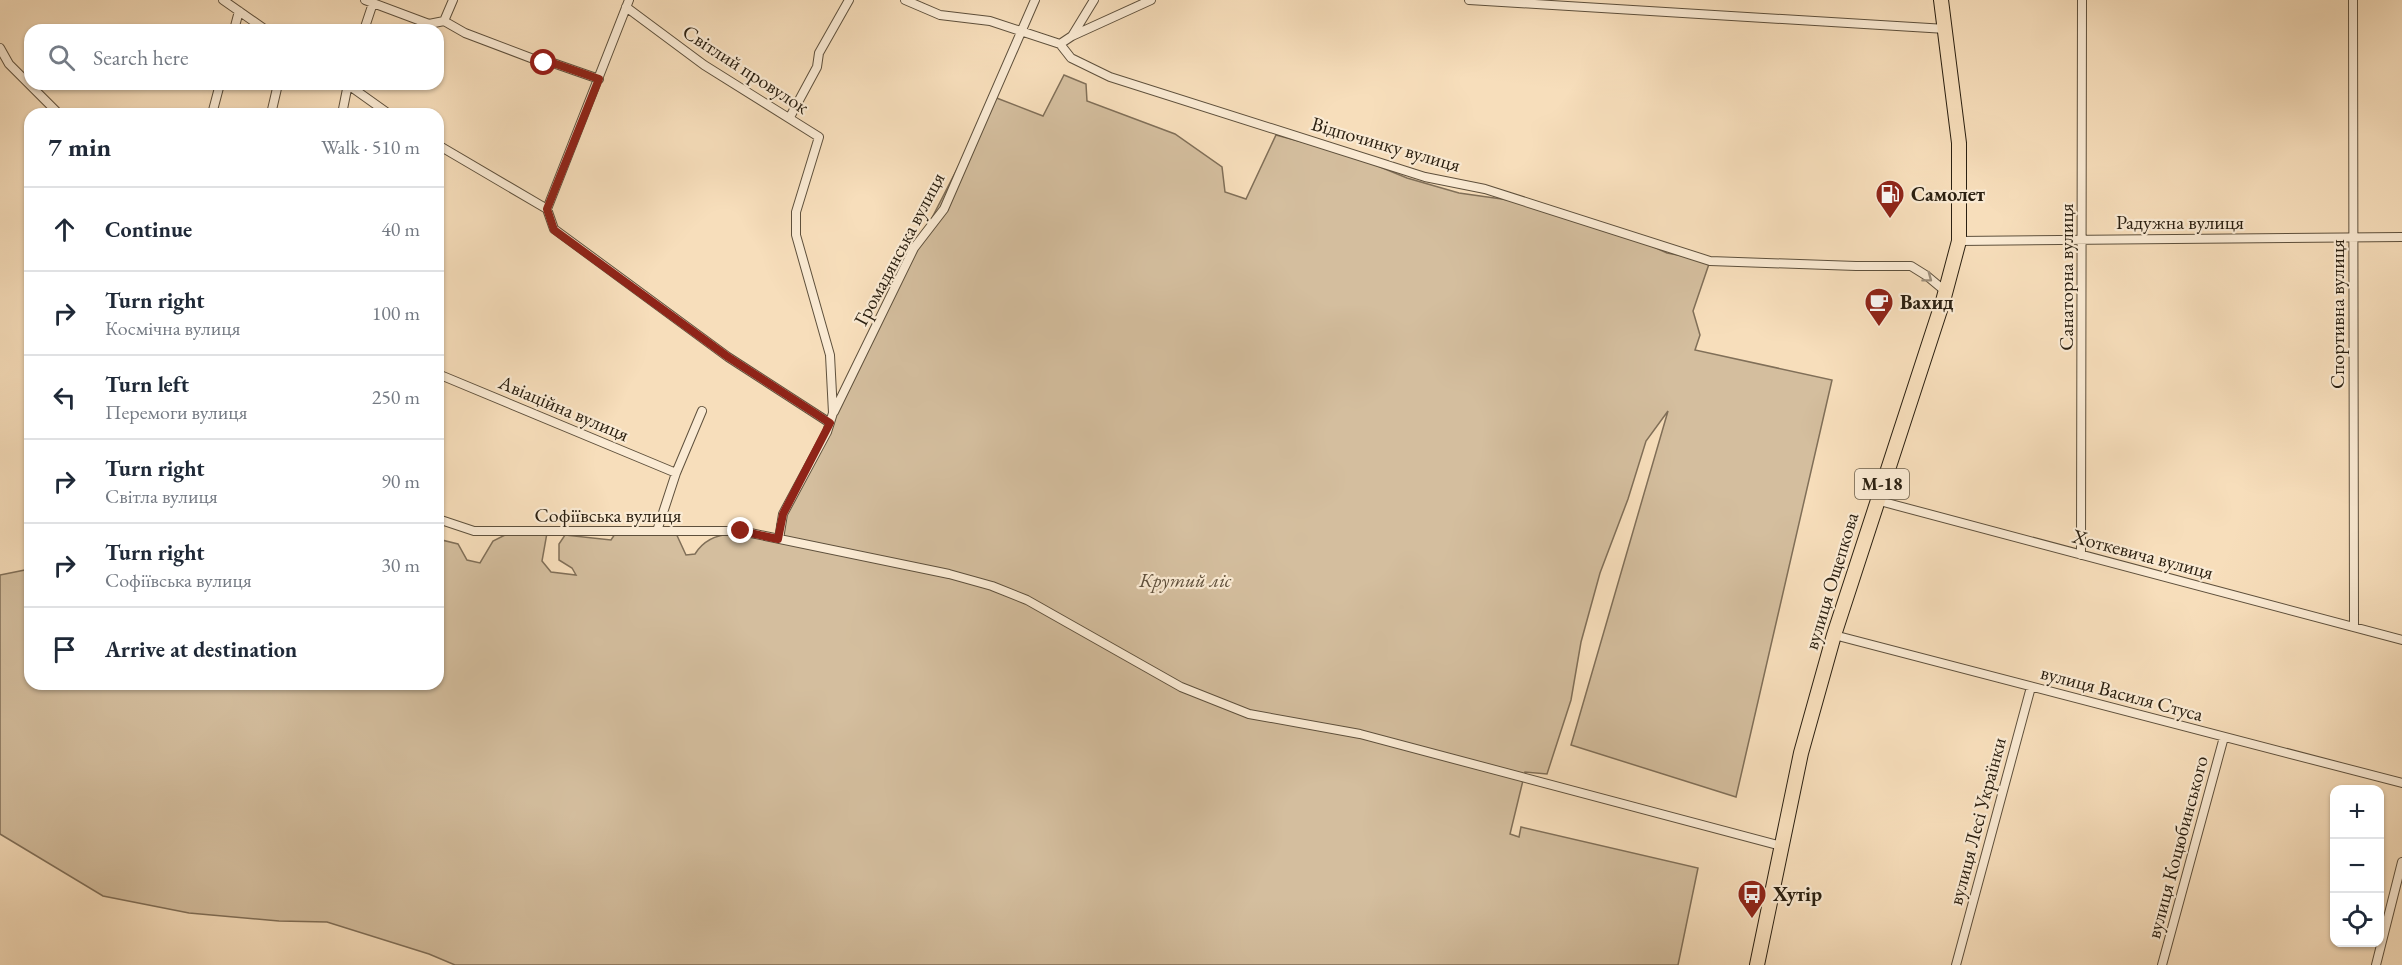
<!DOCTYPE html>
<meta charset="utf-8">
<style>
:root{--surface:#fff;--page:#f6f6f7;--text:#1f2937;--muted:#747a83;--line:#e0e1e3}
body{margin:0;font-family:"EB Garamond",serif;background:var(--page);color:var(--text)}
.controls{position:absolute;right:18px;bottom:18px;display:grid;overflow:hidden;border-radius:12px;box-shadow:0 2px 4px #0004}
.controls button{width:54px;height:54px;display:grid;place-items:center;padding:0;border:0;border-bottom:2px solid var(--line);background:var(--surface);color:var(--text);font:30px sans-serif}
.stop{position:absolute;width:18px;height:18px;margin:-14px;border:4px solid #8f2418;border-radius:50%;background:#fff}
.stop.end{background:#8f2418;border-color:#fff;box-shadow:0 2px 6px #0008}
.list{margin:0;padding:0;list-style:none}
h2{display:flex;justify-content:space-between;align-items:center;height:78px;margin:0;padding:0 24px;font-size:26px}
h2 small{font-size:20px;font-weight:400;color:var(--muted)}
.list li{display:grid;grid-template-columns:39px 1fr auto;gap:18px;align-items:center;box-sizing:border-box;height:84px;padding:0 24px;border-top:2px solid var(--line)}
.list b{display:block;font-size:22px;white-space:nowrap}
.list p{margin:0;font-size:20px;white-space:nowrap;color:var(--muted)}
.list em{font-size:20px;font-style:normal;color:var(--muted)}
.icon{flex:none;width:33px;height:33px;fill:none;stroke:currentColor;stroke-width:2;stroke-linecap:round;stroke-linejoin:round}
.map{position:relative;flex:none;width:2402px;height:965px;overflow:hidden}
.search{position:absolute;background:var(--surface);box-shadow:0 2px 4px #0004;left:24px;top:24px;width:420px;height:66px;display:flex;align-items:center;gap:15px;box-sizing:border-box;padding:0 21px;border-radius:18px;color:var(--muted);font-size:22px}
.panel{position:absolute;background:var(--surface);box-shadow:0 2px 4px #0004;left:24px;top:108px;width:420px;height:582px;border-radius:18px}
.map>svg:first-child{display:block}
.green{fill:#d4be9e;stroke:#806f58;stroke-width:1.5}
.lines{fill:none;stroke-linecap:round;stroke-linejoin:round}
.street-casing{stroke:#5e503c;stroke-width:10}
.highway-casing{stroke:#2b2011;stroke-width:16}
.street{stroke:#faead3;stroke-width:8}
.highway{stroke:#f7debb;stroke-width:14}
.oneway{stroke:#9d8f7c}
.route{stroke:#8f2418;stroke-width:8}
.labels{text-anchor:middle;stroke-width:4.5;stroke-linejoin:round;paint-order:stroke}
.shield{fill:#faead3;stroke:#695d4b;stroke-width:1.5}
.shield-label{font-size:18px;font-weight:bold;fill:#2b2011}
.street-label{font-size:20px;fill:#2b2011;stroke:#faead3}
.poi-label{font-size:20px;font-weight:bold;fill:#2b2011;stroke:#faead3;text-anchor:start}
.park-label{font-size:20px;font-style:italic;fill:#5e4f3b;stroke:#faead3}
</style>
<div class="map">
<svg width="2402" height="965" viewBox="0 0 2402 965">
<rect width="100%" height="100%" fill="#f7debb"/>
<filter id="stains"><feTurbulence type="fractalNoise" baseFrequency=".00333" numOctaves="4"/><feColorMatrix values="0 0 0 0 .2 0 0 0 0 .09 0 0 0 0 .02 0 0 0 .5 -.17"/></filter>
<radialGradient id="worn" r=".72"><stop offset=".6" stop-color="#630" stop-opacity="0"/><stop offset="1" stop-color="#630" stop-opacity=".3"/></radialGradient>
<path class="green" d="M1064,75L1086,84L1087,101L1175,134L1222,167L1225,192L1246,199L1276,135L1351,155L1407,178L1459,193L1523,202L1621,232L1667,253L1710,261L1693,311L1700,335L1695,350L1832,380L1736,797L1571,745L1668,411L1646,441L1628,499L1600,573L1581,642L1571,700L1547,774L1525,772L1510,834L1519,837L1521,827L1698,868L1678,965H455L429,954L327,922L279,921L189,913L103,896L0,834V575L30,569V684H438V534L442,540L458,544L467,560L480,563L493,541L507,534L547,533L542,561L551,572L576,575L572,568L559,560V544L565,535L611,540L617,531L674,529L686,555L695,554C712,526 749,533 776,539L777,524L829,433L837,403L994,97L1043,116Z"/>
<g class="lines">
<g class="street-casing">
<path id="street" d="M223,0L266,30
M365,0L429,24L444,21
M905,0L940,15L990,21L1060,44
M1469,0L1946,29
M2353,0L2354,627
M626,7L704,65L819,137L796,212V235L830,355L833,413L827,432L783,514L779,539
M444,21L465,33L544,63H553L599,79
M444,21L453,0
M234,30L239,11
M364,30L373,3
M1072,36L1151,0
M1060,44L1071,58L1110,77L1425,177L1485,189L1710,261L1856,266H1911L1927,276L1945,291
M1060,44L1072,36L1094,0
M0,48L9,64L59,114
M347,84L389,114
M212,114L220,84
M271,114L278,84
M342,114L348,84
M790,117L817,67L819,53L849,0
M438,145L547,209L554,229L728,357L830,423
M547,209L629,0
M1959,241L2402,237
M438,374L676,473
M834,412L914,248L944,209L1035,0
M1876,500L2402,640
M438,519L474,531H741L949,574L992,586L1027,600L1181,687L1249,714L1360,734L1781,846
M657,531L676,473L702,411
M2081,555L2082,0
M1834,635L2402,783
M1956,965L2031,687
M2162,965L2224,737
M2376,965L2402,862"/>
</g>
<g class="highway-casing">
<path id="highway" d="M1757,965L1801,753L1834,635L1943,301L1959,241V143L1941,0"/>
</g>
<use href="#street" class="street"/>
<use href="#highway" class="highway"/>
</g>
<defs><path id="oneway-chevron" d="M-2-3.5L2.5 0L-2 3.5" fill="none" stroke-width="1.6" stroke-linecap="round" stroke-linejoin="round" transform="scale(1.5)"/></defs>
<use class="oneway" href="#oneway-chevron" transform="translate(1928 278) rotate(37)"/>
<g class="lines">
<path class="route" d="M544,63H553L599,79L547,209L554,230L728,357L830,423L783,514L778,539L741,531"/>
</g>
<defs>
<g id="fuel-pin" transform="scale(1.5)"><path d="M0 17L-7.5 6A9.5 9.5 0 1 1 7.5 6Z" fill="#8f2418" stroke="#faead3"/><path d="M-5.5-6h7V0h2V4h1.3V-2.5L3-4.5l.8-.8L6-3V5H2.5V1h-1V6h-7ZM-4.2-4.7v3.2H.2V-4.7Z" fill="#fff"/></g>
<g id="cafe-pin" transform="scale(1.5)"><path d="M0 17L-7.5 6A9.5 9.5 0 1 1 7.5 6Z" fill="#8f2418" stroke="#faead3"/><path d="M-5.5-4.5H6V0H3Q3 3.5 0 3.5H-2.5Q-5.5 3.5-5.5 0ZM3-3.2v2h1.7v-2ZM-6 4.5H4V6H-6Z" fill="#fff"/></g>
<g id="bus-pin" transform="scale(1.5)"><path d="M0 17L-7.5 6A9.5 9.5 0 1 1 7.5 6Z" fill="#8f2418" stroke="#faead3"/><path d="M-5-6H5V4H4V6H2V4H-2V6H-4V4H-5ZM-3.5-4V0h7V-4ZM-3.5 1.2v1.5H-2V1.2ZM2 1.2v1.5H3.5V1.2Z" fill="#fff"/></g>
</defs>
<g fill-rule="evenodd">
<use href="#fuel-pin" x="1890" y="194"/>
<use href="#cafe-pin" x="1879" y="302"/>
<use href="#bus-pin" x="1752" y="894"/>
</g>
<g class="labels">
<rect class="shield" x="1855" y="469" width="54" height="30" rx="4.5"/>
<g class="shield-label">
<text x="1882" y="490">М-18</text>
</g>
<g class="street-label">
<text transform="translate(746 69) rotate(33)" y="7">Світлий провулок</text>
<text transform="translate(1386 144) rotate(16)" y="7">Відпочинку вулиця</text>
<text x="2180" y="229">Радужна вулиця</text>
<text transform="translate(899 249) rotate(-62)" y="7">Громадянська вулиця</text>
<text transform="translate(2066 277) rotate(-90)" y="7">Санаторна вулиця</text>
<text transform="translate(2337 314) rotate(-90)" y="7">Спортивна вулиця</text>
<text transform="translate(564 408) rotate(23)" y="7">Авіаційна вулиця</text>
<text x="608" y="522">Софіївська вулиця</text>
<text transform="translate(2143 554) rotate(15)" y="7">Хоткевича вулиця</text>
<text transform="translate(1831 581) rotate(-73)" y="7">вулиця Ощепкова</text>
<text transform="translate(2122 693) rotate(15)" y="7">вулиця Василя Стуса</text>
<text transform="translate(1977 821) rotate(-75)" y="7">вулиця Лесі Українки</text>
<text transform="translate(2177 847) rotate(-75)" y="7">вулиця Коцюбинського</text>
</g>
<g class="poi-label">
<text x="1911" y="201">Самолет</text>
<text x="1900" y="309">Вахид</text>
<text x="1773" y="901">Хутір</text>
</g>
<g class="park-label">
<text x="1185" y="587">Крутий ліс</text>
</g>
</g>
<rect width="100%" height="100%" filter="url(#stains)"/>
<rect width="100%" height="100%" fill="url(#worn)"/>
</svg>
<div class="controls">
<button>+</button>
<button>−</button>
<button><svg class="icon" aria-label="locate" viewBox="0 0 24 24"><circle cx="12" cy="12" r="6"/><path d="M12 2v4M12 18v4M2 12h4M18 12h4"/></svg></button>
</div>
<div class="stop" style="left:544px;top:63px"></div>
<div class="stop end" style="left:741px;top:531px"></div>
<div class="search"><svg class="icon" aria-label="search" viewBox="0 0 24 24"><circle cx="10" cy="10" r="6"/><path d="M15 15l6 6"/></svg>Search here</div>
<section class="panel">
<h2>7 min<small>Walk · 510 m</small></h2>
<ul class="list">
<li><svg class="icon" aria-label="ahead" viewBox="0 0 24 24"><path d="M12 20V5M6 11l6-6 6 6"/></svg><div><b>Continue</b></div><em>40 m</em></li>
<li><svg class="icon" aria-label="right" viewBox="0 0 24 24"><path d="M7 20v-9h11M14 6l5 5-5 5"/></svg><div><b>Turn right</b><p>Космічна вулиця</p></div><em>100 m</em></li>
<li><svg class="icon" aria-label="left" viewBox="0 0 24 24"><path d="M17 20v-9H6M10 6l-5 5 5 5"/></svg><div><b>Turn left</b><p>Перемоги вулиця</p></div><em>250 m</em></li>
<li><svg class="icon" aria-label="right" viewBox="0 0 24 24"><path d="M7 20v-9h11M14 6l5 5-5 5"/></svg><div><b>Turn right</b><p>Світла вулиця</p></div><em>90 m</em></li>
<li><svg class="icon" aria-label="right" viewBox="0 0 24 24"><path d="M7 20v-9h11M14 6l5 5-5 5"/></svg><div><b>Turn right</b><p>Софіївська вулиця</p></div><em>30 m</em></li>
<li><svg class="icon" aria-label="arrive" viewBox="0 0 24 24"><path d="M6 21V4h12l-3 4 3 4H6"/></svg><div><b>Arrive at destination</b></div></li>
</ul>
</section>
</div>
